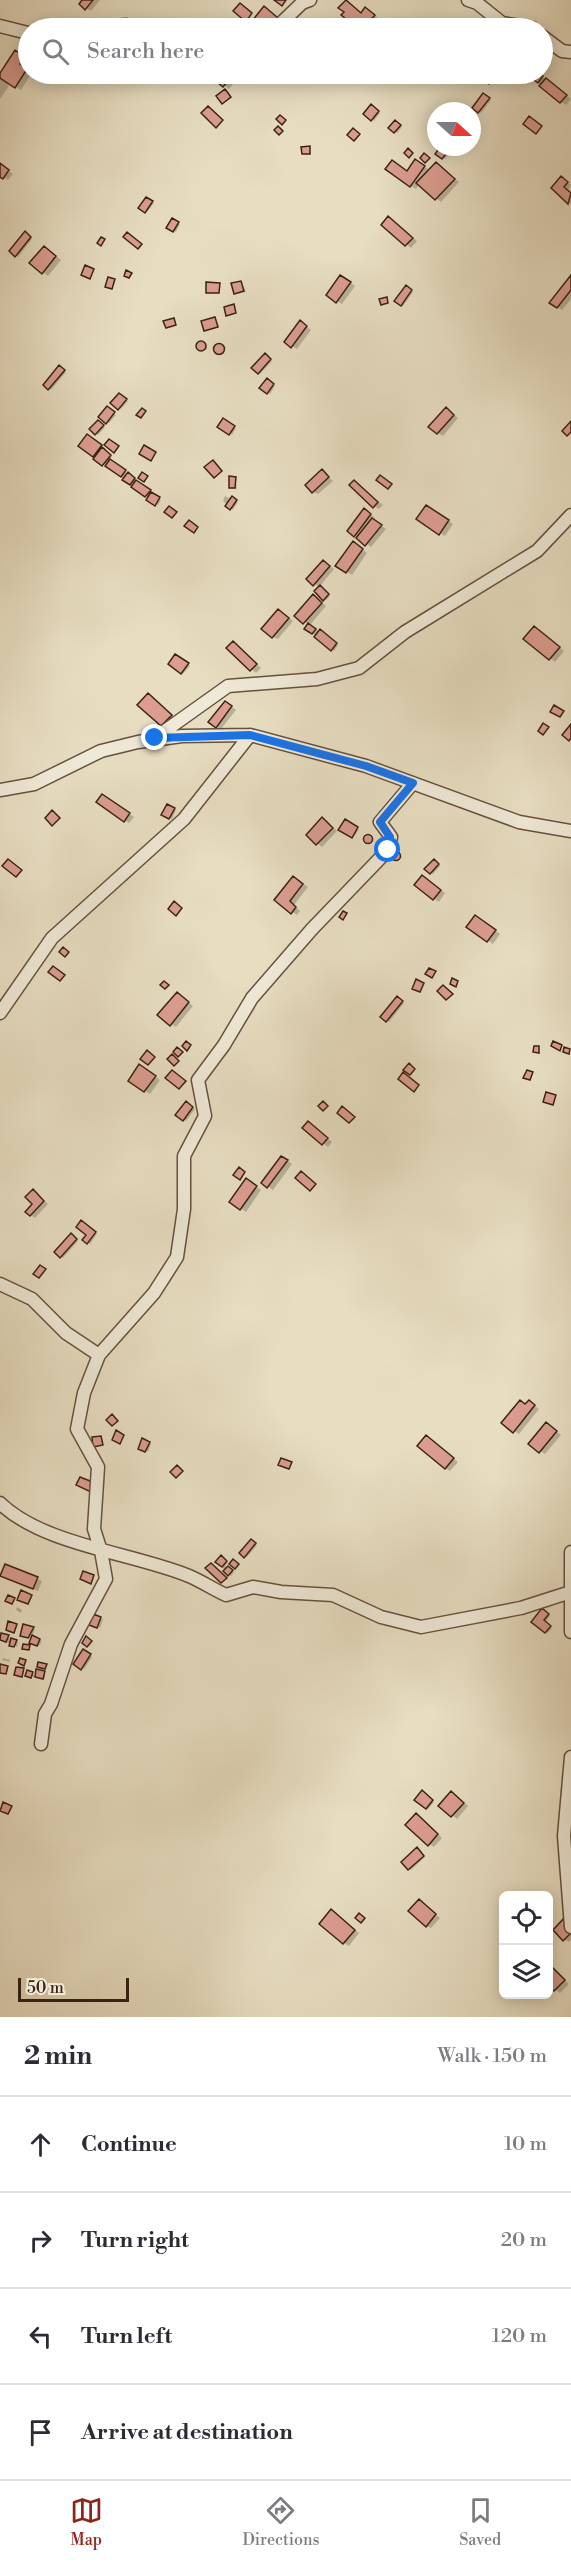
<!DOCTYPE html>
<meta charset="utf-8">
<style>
:root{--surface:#fff;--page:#f7f7f7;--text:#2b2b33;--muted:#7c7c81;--line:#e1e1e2;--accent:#8f2418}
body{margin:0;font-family:"Libre Bodoni",serif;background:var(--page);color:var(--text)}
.controls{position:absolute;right:18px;bottom:18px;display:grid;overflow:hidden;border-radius:9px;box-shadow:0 3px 15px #0003}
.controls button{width:54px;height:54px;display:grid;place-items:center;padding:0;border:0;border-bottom:2px solid var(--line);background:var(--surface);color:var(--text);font:30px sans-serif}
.compass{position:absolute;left:427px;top:102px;width:54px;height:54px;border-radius:50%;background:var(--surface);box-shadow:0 3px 15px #0003;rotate:111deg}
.scale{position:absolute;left:18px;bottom:15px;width:111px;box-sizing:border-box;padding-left:6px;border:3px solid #3b2213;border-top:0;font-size:16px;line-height:21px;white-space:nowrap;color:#3b2213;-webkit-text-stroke:4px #efe9d7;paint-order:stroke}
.stop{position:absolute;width:18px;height:18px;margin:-14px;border:4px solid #1a73e8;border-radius:50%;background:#fff}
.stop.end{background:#1a73e8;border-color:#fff;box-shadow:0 2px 6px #0008}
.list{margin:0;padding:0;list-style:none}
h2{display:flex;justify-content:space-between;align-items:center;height:78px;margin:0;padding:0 24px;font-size:26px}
h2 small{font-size:20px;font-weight:400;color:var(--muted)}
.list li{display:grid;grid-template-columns:39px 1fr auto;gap:18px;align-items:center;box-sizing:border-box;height:96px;padding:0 24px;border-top:2px solid var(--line)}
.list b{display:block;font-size:22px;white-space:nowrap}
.list em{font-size:20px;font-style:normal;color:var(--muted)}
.icon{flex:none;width:33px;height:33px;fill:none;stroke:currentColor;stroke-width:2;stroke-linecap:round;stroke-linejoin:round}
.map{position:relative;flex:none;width:571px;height:2017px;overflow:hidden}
.search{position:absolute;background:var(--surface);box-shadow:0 3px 15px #0003;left:18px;right:18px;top:18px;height:66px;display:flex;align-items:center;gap:15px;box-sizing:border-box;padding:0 21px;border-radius:33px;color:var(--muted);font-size:22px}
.sheet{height:462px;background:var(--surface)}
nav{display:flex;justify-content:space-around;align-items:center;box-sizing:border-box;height:84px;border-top:2px solid var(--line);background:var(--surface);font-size:16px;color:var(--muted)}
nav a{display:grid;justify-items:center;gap:3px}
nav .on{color:var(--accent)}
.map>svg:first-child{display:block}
.shadow{fill:#0003}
.building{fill:#db9d90;stroke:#3b2213;stroke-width:1.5}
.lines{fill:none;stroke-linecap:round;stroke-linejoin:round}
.street-casing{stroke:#66513e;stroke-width:15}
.street{stroke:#efe9d7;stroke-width:12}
.route{stroke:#1a73e8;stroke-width:8}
</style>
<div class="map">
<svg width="571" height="2017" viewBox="0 0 571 2017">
<rect width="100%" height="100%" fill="#e7ddc1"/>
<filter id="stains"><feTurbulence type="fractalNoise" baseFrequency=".00333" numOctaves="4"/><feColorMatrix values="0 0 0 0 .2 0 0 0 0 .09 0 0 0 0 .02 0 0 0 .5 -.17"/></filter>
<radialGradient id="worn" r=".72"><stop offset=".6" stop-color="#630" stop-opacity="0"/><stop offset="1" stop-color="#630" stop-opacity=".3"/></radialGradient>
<path class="shadow" d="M84,0H100L91,11L86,8Z
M371,12L379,19L370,28H359L344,15Z
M16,52L28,60L24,68L31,74L21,90L4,79L9,86L0,99V76Z
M210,74H221L233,84L229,89Z
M491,74H501L492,84L486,80Z
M528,74H540L571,99L566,105L561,102Z
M484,95L491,100L481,113L474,108Z
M371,106L380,113L374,121L365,114Z
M395,122L402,127L397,133L390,128Z
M442,147L453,148L445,159L437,154Z
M436,163L459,182L441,202L419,184L416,189L411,186L407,172L420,164L430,170Z
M0,164L13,174L8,180L0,175Z
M566,181L571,185L568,190L571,193V204L553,188Z
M147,199L154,203L147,212L141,208Z
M172,220L180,224L176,232L168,228Z
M393,221L417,241L411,248L383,225Z
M25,233L32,239L18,257L11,251Z
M49,250L61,260L48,276L31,263Z
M571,277V299L562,310L558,307Z
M346,279L355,286L342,304L328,295Z
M241,282L246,292L237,294L235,293Z
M406,287L413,292L403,306L396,301Z
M305,325L311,330L297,349L292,346Z
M201,343L207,347V350L199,348Z
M217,345L225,347L224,354L217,352Z
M267,356L272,361L260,374L258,373Z
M60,367L66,372L51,390L45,385Z
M267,380L275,386L270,394L261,388Z
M120,395L128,401L121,409L113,403Z
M108,408L116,415L109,423L100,417Z
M451,412L458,418L443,436L438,433Z
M223,420L236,428L232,435L219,426Z
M100,423L105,427L98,435L92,429Z
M92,438L106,449L105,451L112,457L110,460L161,500L158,505L80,446Z
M322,471L333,481L318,494L313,492Z
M235,478L237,489L233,488L231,487Z
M354,482L383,505L379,509L374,506Z
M225,496L238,502L233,510L223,501Z
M431,509L453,524L445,536L440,533Z
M369,513L375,518L373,520L386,529L371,547L355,535Z
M358,546L367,553L352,575L337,565Z
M323,561L334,569L320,586L330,596L326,600L320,588L308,579Z
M318,599L326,606L310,625L338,645L334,651L306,628L309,625L296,615Z
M283,614L293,621L278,639L273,637Z
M539,630L564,651L555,662L525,639Z
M233,643L261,668L256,673L228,648Z
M176,656L190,666L183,674L170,664Z
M148,695L176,718L167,728L162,725Z
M230,705L236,710L221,729L217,727Z
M107,798L134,817L129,823L124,820Z
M167,806L176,810L172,819L163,814Z
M323,819L337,831L322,847L308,835Z
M345,821L359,829L354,837L340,829Z
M370,836L374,841L370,843L367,837Z
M398,853L402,857L397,860L393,856Z
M436,862L440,866L433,874L431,873Z
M294,877L308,887L294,905L300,911L297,915L276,900Z
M427,879L445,893L439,902L434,899Z
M480,919L500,934L493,944L468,926Z
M182,997L193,1006L176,1027L171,1024Z
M397,998L404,1003L389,1022L382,1016Z
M144,1069L160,1080L150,1094L130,1081Z
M186,1103L195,1109L186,1121L177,1115Z
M313,1126L332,1142L328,1147L304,1128Z
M287,1160L292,1164L273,1190L263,1183Z
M251,1183L261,1190L246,1212L231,1202Z
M33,1191L48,1204L35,1218L31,1215L34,1204Z
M82,1222L97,1234L90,1244L84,1240L88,1235Z
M73,1236L78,1241L63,1258L56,1252Z
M526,1405H534L539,1409L519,1434L514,1431Z
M551,1427L561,1435L545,1454L540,1451Z
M143,1440L151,1444L148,1452L140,1448Z
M431,1440L458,1462L450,1471L445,1468Z
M251,1541L257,1545L247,1557L241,1553Z
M223,1558L228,1563L225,1566L234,1572L231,1576L217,1562Z
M7,1578L37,1579L42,1581L38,1591Z
M17,1607L22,1610L21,1613L16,1610Z
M543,1610L550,1616L545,1623L552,1628L548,1633L533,1622Z
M94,1616L103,1619L100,1628L91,1624Z
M24,1626L35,1629L32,1637L42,1641L39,1646L31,1643L32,1639L23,1637Z
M2,1635L18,1642L17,1647L0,1639Z
M84,1651L92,1657L84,1669L75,1664Z
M3,1658L10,1660L9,1662L2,1660Z
M44,1673L45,1679L27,1676L32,1674L36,1676Z
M422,1792L434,1802L428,1809L416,1799Z
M456,1796L468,1806L457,1819L441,1806Z
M421,1818L442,1838L434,1847L429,1844Z
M419,1850L425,1857L411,1870L409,1869Z
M424,1904L440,1918L431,1928L426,1926Z
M336,1914L359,1933L349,1946L344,1943Z
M571,1922V1940L569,1942L564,1939Z
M549,1966L569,1984L560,1993L548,1983Z"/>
<path class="building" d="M82,0H93L85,10L79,4Z
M274,0H286L282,6Z
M346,0L361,13L365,7L375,15L363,28H357L341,15L344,12L338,8Z
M240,3L252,13L246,22L233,11Z
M264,6L278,18L269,28H261L252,21Z
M15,50L25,57L20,64L27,69L15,88L0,78V73Z
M34,74H44L40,80L33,75Z
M207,74H221L229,80L223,87Z
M489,74H498L489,84L484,80Z
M526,74H540L543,76L538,83Z
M546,78L567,95L560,103L539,86Z
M225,89L231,97L222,104L216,96Z
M483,93L490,98L478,113L472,108Z
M371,104L379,111L371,121L363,114Z
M208,106L223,120L216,128L201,113Z
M280,115L286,120L282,125L276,119Z
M529,116L542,126L536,134L523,124Z
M395,120L401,125L394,133L388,128Z
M278,126L283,131L279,135L274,130Z
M353,128L360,134L354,141L347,135Z
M310,146V154H302L301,147Z
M440,147H451L442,159L435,154Z
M408,148L413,153L409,158L404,153Z
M424,153L430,158L425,163L420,158Z
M415,159L425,166L410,187L385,169L392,160L407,171Z
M436,162L455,179L435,200L416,183Z
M0,163L9,170L3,179L0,177Z
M561,176L568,182L564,187L571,193L568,204L551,188Z
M146,197L153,201L145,213L138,208Z
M388,216L413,238L405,246L381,225Z
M172,218L179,222L173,232L166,228Z
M25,231L31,237L15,257L9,251Z
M127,232L142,244L138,249L123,237Z
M101,237L105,239L101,246L97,243Z
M44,246L56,256L42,274L29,263Z
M85,265L94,269L90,279L81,275Z
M126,270L132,273L129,278L124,276Z
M340,275L351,282L336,303L326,295Z
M571,275V290L557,308L549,303Z
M108,277L115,279L112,289L105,287Z
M241,281L244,291L234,294L231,283Z
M206,282L220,283L219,293H206Z
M406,285L412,290L401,306L394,301Z
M387,297L388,303L381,305L379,299Z
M234,304L236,313L226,316L224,307Z
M215,317L218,327L204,331L201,321Z
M174,318L176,325L166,328L163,321Z
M300,320L307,326L291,348L284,342Z
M196 346a5 5 0 1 1 10 0a5 5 0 1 1-10 0Z
M213.5 349a5.5 5.5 0 1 1 11 0a5.5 5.5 0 1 1-11 0Z
M265,353L271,359L258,374L251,368Z
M59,365L65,370L48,390L43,385Z
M267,378L274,384L267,394L259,388Z
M119,393L127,399L118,410L110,403Z
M107,406L115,412L106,424L98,417Z
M446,407L454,415L437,434L428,427Z
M142,408L146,411L141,418L136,415Z
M223,418L235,426L229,435L217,427Z
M98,420L104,425L95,435L89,429Z
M571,421V432L567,436L562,431Z
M87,434L102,445L93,457L78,446Z
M109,439L119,446L114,453L104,445Z
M144,445L156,452L151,461L139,454Z
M102,447L111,455L102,466L93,459Z
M110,459L126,470L121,477L105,466Z
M213,460L222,471L214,478L204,467Z
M322,469L329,477L312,493L305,485Z
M128,472L135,478L130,485L122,480Z
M142,472L148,476L144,482L138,478Z
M380,475L392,484L388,489L376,480Z
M229,476L236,477L235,488H229Z
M136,480L151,490L145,497L131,487Z
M354,480L378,502L373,508L349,485Z
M151,492L160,497L155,506L146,500Z
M232,496L237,500L230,510L225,506Z
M426,505L449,520L439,535L416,519Z
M169,506L177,512L172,518L164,512Z
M364,508L371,514L354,537L347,531Z
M372,518L382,525L365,546L356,538Z
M189,520L198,527L194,533L184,526Z
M353,541L363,549L346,573L335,566Z
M323,560L330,566L313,586L306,579Z
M320,585L329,594L323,601L314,591Z
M313,594L322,603L303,624L294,616Z
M278,609L289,618L272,638L261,629Z
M308,623L316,629L312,634L304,629Z
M534,626L560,647L549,660L523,639Z
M320,629L337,643L331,651L314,637Z
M233,641L257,664L250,671L226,648Z
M175,654L189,663L181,674L168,664Z
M148,693L172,715L161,726L137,705Z
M225,701L232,706L216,728L208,722Z
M554,705L564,711L560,717L550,712Z
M543,723L549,727L543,735L538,731Z
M571,724V738L569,741L562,735Z
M102,794L130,813L124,822L96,802Z
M167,804L175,808L169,819L161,815Z
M52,810L60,818L52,826L45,818Z
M322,817L333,828L316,845L306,835Z
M345,819L358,827L352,838L338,830Z
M363.5 839a4.5 4.5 0 1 1 9 0a4.5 4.5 0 1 1-9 0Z
M391.5 856a4.5 4.5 0 1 1 9 0a4.5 4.5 0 1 1-9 0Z
M8,859L22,870L16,877L2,866Z
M434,859L439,864L430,874L424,869Z
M422,875L441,890L433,900L414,885Z
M293,876L303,884L290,901L296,907L291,914L274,900Z
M174,901L182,908L176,916L168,909Z
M343,911L347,913L343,920L339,917Z
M475,915L496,930L487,942L466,927Z
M63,947L69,952L65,957L59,952Z
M53,966L65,975L60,981L48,972Z
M429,968L436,971L432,978L425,974Z
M452,978L458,981L456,987L450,984Z
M416,979L424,983L420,992L412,989Z
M164,981L169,985L165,989L160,985Z
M443,985L453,994L446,1000L437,991Z
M177,992L189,1002L170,1026L157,1015Z
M397,996L403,1001L386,1022L380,1017Z
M186,1041L191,1045L187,1051L182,1046Z
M553,1041L562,1045L560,1051L551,1046Z
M534,1046H539V1053L533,1052Z
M177,1047L183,1052L178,1057L173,1052Z
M564,1047L570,1049L569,1054L563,1052Z
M147,1050L155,1057L148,1065L140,1059Z
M172,1054L179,1061L174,1066L167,1059Z
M409,1063L415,1069L410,1075L403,1070Z
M139,1064L156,1076L144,1092L128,1081Z
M172,1070L186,1081L179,1089L165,1078Z
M527,1070L533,1072L530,1080L523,1078Z
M403,1072L419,1085L414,1092L398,1079Z
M546,1092L556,1095L553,1105L543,1102Z
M186,1101L193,1107L183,1121L175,1115Z
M323,1101L328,1106L323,1111L318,1106Z
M342,1106L355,1117L349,1123L337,1113Z
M308,1121L328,1138L322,1145L302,1128Z
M281,1156L288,1160L267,1188L261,1183Z
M239,1167L245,1172L240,1180L233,1175Z
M301,1171L316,1184L310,1191L295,1178Z
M246,1178L257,1186L240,1210L229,1202Z
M33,1189L44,1201L30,1216L25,1212L32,1204L25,1197Z
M81,1220L96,1232L87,1244L82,1240L86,1235L76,1227Z
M71,1233L77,1239L60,1258L54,1252Z
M40,1265L46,1269L39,1278L33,1274Z
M520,1400L525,1404L529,1400L535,1405L513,1433L501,1423Z
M112,1414L118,1421L112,1426L106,1420Z
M546,1422L557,1431L539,1453L528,1444Z
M116,1430L124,1435L120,1444L112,1440Z
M426,1435L454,1458L445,1469L417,1446Z
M101,1436L103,1445L93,1447L92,1437Z
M142,1438L150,1442L145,1452L138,1449Z
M281,1458L292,1462L289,1469L278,1465Z
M177,1465L183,1471L176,1478L170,1472Z
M80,1477L95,1483L91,1492L76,1485Z
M251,1539L256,1543L244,1558L239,1553Z
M221,1555L227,1561L222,1567L215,1562Z
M233,1559L239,1564L235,1569L229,1564Z
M211,1563L227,1578L221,1583L205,1568Z
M5,1564L38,1577L33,1589L0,1576Z
M228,1566L233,1570L228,1576L223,1571Z
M83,1571L94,1575L91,1584L80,1579Z
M21,1590L32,1595L28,1604L17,1600Z
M8,1595L15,1598L12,1604L5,1601Z
M542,1608L549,1614L544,1620L551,1626L545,1633L531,1622Z
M93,1614L101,1617L97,1628L89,1625Z
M8,1621L17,1624L14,1633L6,1630Z
M23,1624L34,1627L28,1638L20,1636Z
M1,1633L9,1635L6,1642L0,1640Z
M32,1635L40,1639L37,1646L29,1643Z
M86,1636L92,1641L87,1647L82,1643Z
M11,1638L17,1640L14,1647L9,1646Z
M23,1644L30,1645L29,1650L22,1649Z
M83,1649L91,1654L81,1670L73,1664Z
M20,1658L26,1660L24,1666L18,1663Z
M38,1662L47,1664L45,1669L37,1667Z
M0,1664L8,1666L6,1674L0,1673Z
M16,1667L24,1668L22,1677L14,1675Z
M36,1669L45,1671L43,1679L35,1677Z
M27,1670L33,1672L31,1678L25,1676Z
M422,1790L433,1800L426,1809L414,1800Z
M451,1791L464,1803L451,1817L438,1806Z
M3,1802L12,1806L8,1814L0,1811Z
M416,1813L438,1834L428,1846L405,1825Z
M417,1847L424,1856L408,1870L401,1862Z
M419,1899L436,1914L426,1927L408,1911Z
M331,1909L355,1930L343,1944L319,1924Z
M359,1913L365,1918L361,1923L355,1918Z
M565,1917L571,1933L563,1941L553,1930Z
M549,1964L565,1980L554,1991L548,1985Z"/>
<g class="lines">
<g class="street-casing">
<path id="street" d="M468,0L477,3L502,23L532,28
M0,26L28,33
M91,28L126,25L139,28
M276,28L302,3L310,0
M542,36L562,51L571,52
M155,738L228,686L317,679L359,668L405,632L537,551L571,515
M0,790L34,784L101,751L138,742L182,736L250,735L366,766L519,822L571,831
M0,1013L52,938L184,819L250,735
M0,1284L32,1299L66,1333L99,1355
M0,1503C43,1545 133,1553 189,1576C201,1581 213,1589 226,1595L253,1587L281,1592L333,1595L381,1617L421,1627L521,1608L571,1592
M571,1552V1632
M41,1744L45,1714L51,1704L71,1644L106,1579L101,1551L94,1529L98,1467L77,1429L84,1393L99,1355L154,1293L177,1257L184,1209V1156L205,1116L198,1080L224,1045L252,998L312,929L388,850L391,837L380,822L413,783
M571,1757L564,1836L571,1927"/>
</g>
<use href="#street" class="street"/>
</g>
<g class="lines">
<path class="route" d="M155,738L250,735L366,766L413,783L380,822L390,837L388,850"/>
</g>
<rect width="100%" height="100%" filter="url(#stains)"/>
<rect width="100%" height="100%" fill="url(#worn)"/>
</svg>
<div class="controls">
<button><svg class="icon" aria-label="locate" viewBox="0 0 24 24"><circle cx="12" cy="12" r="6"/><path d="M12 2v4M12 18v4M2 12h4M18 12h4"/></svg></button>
<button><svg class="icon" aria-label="layers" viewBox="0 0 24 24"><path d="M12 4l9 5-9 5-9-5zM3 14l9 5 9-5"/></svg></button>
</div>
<svg class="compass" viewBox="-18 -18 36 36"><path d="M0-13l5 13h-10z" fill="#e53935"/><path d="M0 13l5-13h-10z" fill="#7c7c81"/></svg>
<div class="scale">50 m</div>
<div class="stop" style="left:388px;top:850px"></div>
<div class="stop end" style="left:155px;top:738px"></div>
<div class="search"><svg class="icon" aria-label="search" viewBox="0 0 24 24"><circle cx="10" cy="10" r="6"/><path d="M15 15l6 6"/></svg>Search here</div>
</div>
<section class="sheet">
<h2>2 min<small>Walk · 150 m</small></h2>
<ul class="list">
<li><svg class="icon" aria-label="ahead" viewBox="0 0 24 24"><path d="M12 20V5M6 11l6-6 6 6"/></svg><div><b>Continue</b></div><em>10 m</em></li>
<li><svg class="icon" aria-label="right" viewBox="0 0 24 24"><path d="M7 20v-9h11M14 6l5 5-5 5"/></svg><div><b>Turn right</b></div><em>20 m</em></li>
<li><svg class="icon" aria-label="left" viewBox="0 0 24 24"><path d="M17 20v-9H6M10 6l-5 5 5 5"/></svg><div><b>Turn left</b></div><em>120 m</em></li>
<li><svg class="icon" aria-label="arrive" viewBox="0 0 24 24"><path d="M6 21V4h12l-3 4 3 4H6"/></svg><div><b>Arrive at destination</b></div></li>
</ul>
</section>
<nav>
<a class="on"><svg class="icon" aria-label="map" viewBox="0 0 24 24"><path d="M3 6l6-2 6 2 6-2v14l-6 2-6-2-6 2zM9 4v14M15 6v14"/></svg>Map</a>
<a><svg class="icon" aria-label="directions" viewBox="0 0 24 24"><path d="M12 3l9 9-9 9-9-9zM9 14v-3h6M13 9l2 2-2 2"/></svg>Directions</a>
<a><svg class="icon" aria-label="saved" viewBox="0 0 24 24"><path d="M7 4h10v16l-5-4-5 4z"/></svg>Saved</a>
</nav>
